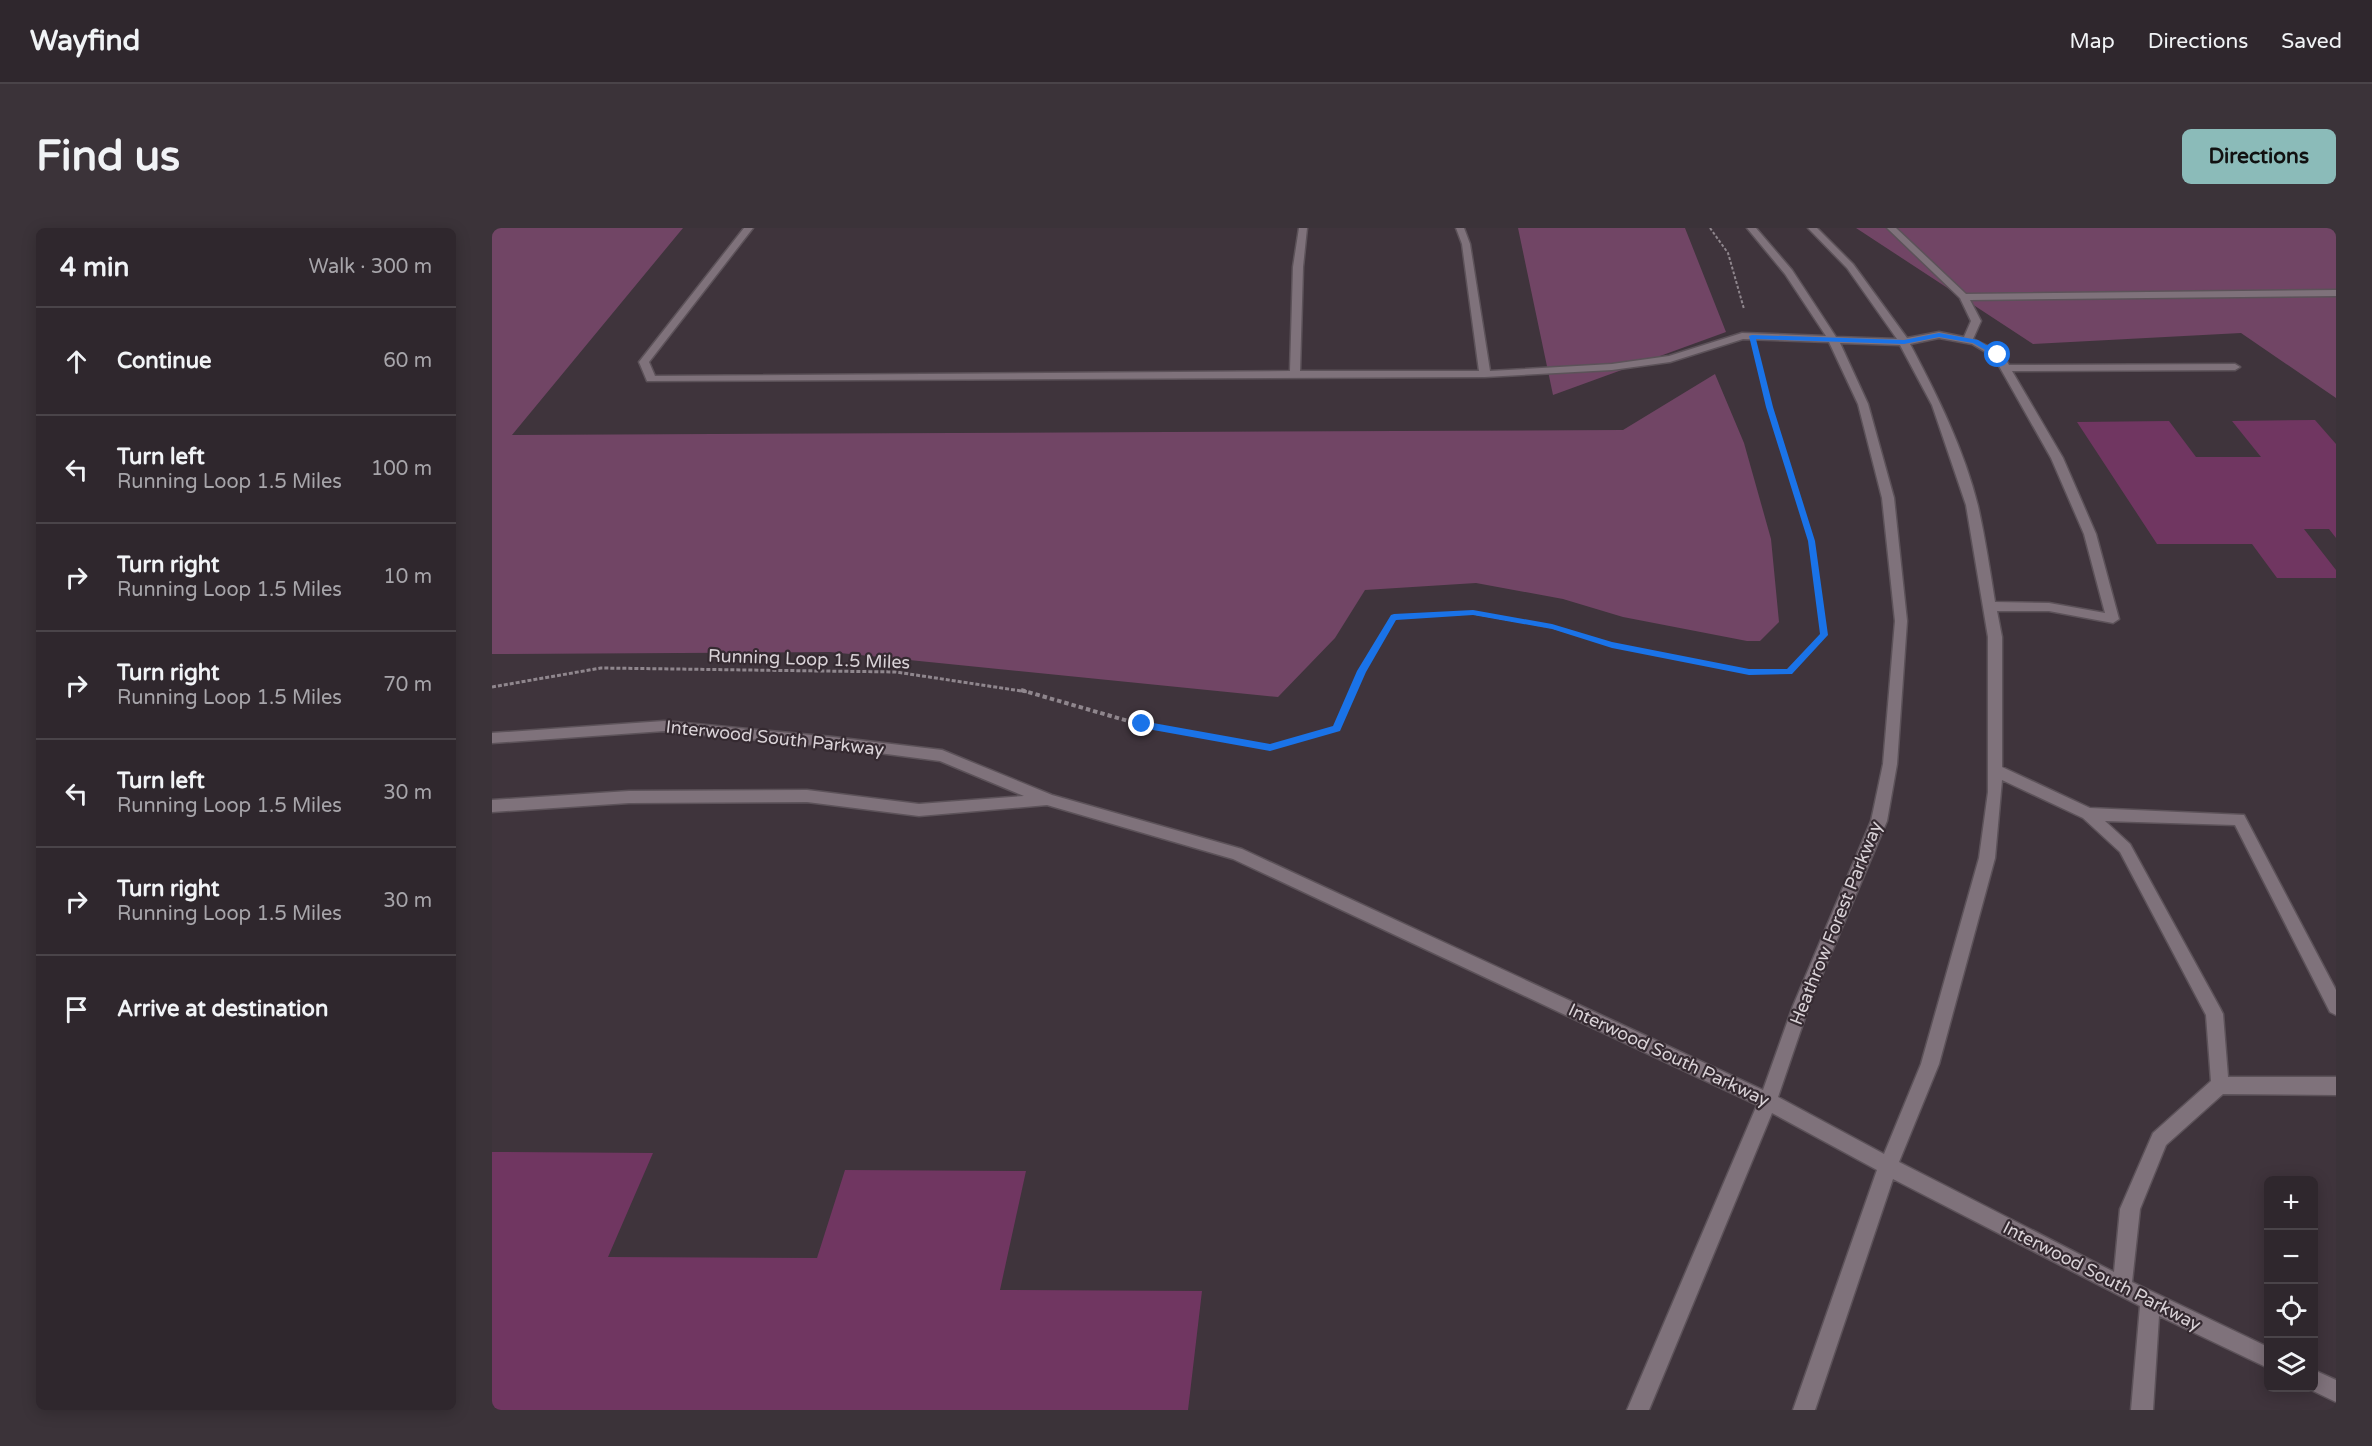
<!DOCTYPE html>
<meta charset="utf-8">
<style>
:root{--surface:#2f272d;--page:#3b3339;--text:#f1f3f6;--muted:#a7a5aa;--line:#4a4449;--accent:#8bbbb9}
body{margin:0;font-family:"Varela Round",sans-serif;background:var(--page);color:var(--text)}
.controls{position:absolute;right:18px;bottom:18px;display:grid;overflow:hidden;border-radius:9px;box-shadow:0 3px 15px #0003}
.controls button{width:54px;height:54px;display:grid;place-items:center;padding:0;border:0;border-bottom:2px solid var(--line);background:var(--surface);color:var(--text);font:30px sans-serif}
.stop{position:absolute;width:18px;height:18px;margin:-14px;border:4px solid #1a73e8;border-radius:50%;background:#fff}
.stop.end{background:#1a73e8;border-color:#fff;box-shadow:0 2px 6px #0008}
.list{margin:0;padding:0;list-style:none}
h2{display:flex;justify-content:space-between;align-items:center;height:78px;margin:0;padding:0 24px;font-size:26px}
h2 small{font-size:20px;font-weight:400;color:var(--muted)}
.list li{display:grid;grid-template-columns:39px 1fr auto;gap:18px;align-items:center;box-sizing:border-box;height:108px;padding:0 24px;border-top:2px solid var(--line)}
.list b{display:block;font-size:22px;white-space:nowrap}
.list p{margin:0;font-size:20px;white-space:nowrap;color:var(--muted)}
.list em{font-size:20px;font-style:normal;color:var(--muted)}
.icon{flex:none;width:33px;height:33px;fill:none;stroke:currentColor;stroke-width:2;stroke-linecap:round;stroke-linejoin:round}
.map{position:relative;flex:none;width:1844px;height:1182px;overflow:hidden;border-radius:9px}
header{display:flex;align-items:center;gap:36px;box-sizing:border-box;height:84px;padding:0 30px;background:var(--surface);border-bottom:2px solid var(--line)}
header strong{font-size:28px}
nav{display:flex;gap:33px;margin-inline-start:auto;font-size:21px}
.intro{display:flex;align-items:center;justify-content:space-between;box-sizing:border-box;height:144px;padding:0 36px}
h1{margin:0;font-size:42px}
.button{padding:15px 27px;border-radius:9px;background:var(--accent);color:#111;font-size:21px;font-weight:700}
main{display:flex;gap:36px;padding:0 36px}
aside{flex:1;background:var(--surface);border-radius:9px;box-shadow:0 3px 15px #0003}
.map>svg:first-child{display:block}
.green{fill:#714565}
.building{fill:#703661}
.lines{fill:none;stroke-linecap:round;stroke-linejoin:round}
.minor-casing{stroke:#5c5259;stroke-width:3}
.path-far2{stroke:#8f868d;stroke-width:2;stroke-dasharray:3 2;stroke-linecap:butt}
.path-far1{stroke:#8f868d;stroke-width:3;stroke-dasharray:4 2;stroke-linecap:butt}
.path{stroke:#8f868d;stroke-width:4;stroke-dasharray:4.5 3;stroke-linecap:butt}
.minor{fill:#7f727b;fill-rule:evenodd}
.route{fill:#1a73e8}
.labels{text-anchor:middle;stroke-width:4.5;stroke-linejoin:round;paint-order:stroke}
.street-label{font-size:18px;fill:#d9d2d7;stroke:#352a31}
</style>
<header>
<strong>Wayfind</strong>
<nav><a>Map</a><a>Directions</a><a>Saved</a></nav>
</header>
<div class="intro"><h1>Find us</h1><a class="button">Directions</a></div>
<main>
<aside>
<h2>4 min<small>Walk · 300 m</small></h2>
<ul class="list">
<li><svg class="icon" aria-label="ahead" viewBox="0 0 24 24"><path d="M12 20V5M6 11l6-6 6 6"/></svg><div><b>Continue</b></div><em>60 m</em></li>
<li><svg class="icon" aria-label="left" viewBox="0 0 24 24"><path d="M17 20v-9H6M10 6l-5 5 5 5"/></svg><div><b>Turn left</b><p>Running Loop 1.5 Miles</p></div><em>100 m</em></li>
<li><svg class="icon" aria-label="right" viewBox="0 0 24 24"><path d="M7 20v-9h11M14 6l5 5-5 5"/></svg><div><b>Turn right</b><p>Running Loop 1.5 Miles</p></div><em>10 m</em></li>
<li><svg class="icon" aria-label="right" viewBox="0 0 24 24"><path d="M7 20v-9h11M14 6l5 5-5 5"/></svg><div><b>Turn right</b><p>Running Loop 1.5 Miles</p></div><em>70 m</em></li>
<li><svg class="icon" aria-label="left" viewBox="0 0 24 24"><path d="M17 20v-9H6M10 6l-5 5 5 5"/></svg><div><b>Turn left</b><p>Running Loop 1.5 Miles</p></div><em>30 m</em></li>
<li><svg class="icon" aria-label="right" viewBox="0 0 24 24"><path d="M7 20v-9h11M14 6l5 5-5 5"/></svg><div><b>Turn right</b><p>Running Loop 1.5 Miles</p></div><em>30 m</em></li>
<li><svg class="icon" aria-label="arrive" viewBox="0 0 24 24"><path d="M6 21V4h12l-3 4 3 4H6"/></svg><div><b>Arrive at destination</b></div></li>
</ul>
</aside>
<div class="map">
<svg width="1844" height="1182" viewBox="0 0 1844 1182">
<rect width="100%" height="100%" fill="#3f343c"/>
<path class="green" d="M0,0H191L20,207L1131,202L1223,146L1252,215L1279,311L1287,394L1268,413H1255L1131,389L1071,371L984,355L873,362L843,410L786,469L338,424L0,426Z
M1026,0H1193L1234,104L1061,167Z
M1364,0H1844V170L1749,105L1541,116Z"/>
<path class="building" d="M1823,192L1844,216V310L1837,301H1812L1844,342V350H1785L1760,316H1665L1585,194L1677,193L1704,229H1769L1740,193Z
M0,924L161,925L116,1029L325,1030L353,942L534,943L508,1062L710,1063L696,1182H0Z"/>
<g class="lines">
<g class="minor-casing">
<path id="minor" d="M252,0H261L157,134L163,148L798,143L801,39L807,0H815L811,39L808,143H987L970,16L964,0H972L978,16L998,143L1120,136L1177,128L1250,105L1334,108L1293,46L1255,0H1264L1300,42L1344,109L1405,111L1355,40L1316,0H1325L1361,36L1415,110L1447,104L1472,109L1479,93L1468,70L1395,0H1404L1474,66L1844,62V68L1478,72L1489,93L1481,111L1510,125L1517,137L1743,136L1748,139L1743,142L1520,143L1571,230L1604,306L1627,391L1621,395L1557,383H1505L1510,409V539L1598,580L1752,587L1844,762V787L1838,784L1743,597L1613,593L1638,616L1728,780L1731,786L1736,849H1844V867L1731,866L1674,917L1648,981L1640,1054L1776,1119V1140L1667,1088L1661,1182H1639L1648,1078L1401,951L1323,1182H1301L1385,942L1280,885L1157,1182H1135L1265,877L741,631L555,577L427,588L315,574L137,575L0,584V572L137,563L315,562L427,576L532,568L448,533L341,519L172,503L0,515V505L172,493L341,509L450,522L560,567L750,621L1271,862L1301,778L1379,593L1391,536L1403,393L1390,270L1366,176L1337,114L1251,111L1178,134L1120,142L993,149L155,153L147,134ZM1447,110L1480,116L1502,129L1559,230L1592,306L1613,385L1557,375L1503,374C1498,342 1493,309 1486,278C1472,221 1445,167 1418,116ZM1348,115L1408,117L1440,177L1474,277L1496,409V564L1487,630L1429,836L1392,926L1286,869L1317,778L1395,593L1405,536L1415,393L1402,270L1376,176ZM1510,552L1591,590L1628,624L1714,787L1719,853L1661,905L1628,981L1622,1044L1407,934L1447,836L1503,630Z
M1822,1142L1844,1152V1174L1815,1160H1822Z"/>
</g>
<path class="path-far2" d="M1218,0L1236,25L1252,81
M1267,135L1287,207"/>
<path class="path-far1" d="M0,459L109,440L404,444L536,464
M860,464L869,443L902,389L981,385L1060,399L1120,417L1257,444H1297L1332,407L1320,313L1286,205"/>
<path class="path" d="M529,462L650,497L778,519L845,500L861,462"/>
<use href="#minor" class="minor"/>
</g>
<path class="route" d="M1447,105L1486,112L1510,127L1504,128L1481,115L1447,109L1412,116L1264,111L1281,179L1323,313L1336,407L1300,446L1257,447L1120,420L1060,401L981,387L904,392L874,444L848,503L778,523L650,500L646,496L650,493L778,516L841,498L865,443L899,387L902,386L981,382L1060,396L1120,414L1257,441H1295L1328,406L1316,313L1274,179L1257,108L1260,107L1412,112Z"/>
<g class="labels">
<g class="street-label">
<text transform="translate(317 431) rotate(2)" y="6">Running Loop 1.5 Miles</text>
<text transform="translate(283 510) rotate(6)" y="6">Interwood South Parkway</text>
<text transform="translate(1344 695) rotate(-68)" y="6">Heathrow Forest Parkway</text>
<text transform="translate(1177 827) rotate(25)" y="6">Interwood South Parkway</text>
<text transform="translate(1610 1048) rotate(27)" y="6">Interwood South Parkway</text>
</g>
</g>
</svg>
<div class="controls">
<button>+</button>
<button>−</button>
<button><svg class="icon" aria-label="locate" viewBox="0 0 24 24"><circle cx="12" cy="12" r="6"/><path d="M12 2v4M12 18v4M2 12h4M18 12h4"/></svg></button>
<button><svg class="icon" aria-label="layers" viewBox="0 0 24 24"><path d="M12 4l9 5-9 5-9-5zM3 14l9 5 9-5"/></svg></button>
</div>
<div class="stop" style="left:1506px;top:127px"></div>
<div class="stop end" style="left:650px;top:496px"></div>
</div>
</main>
